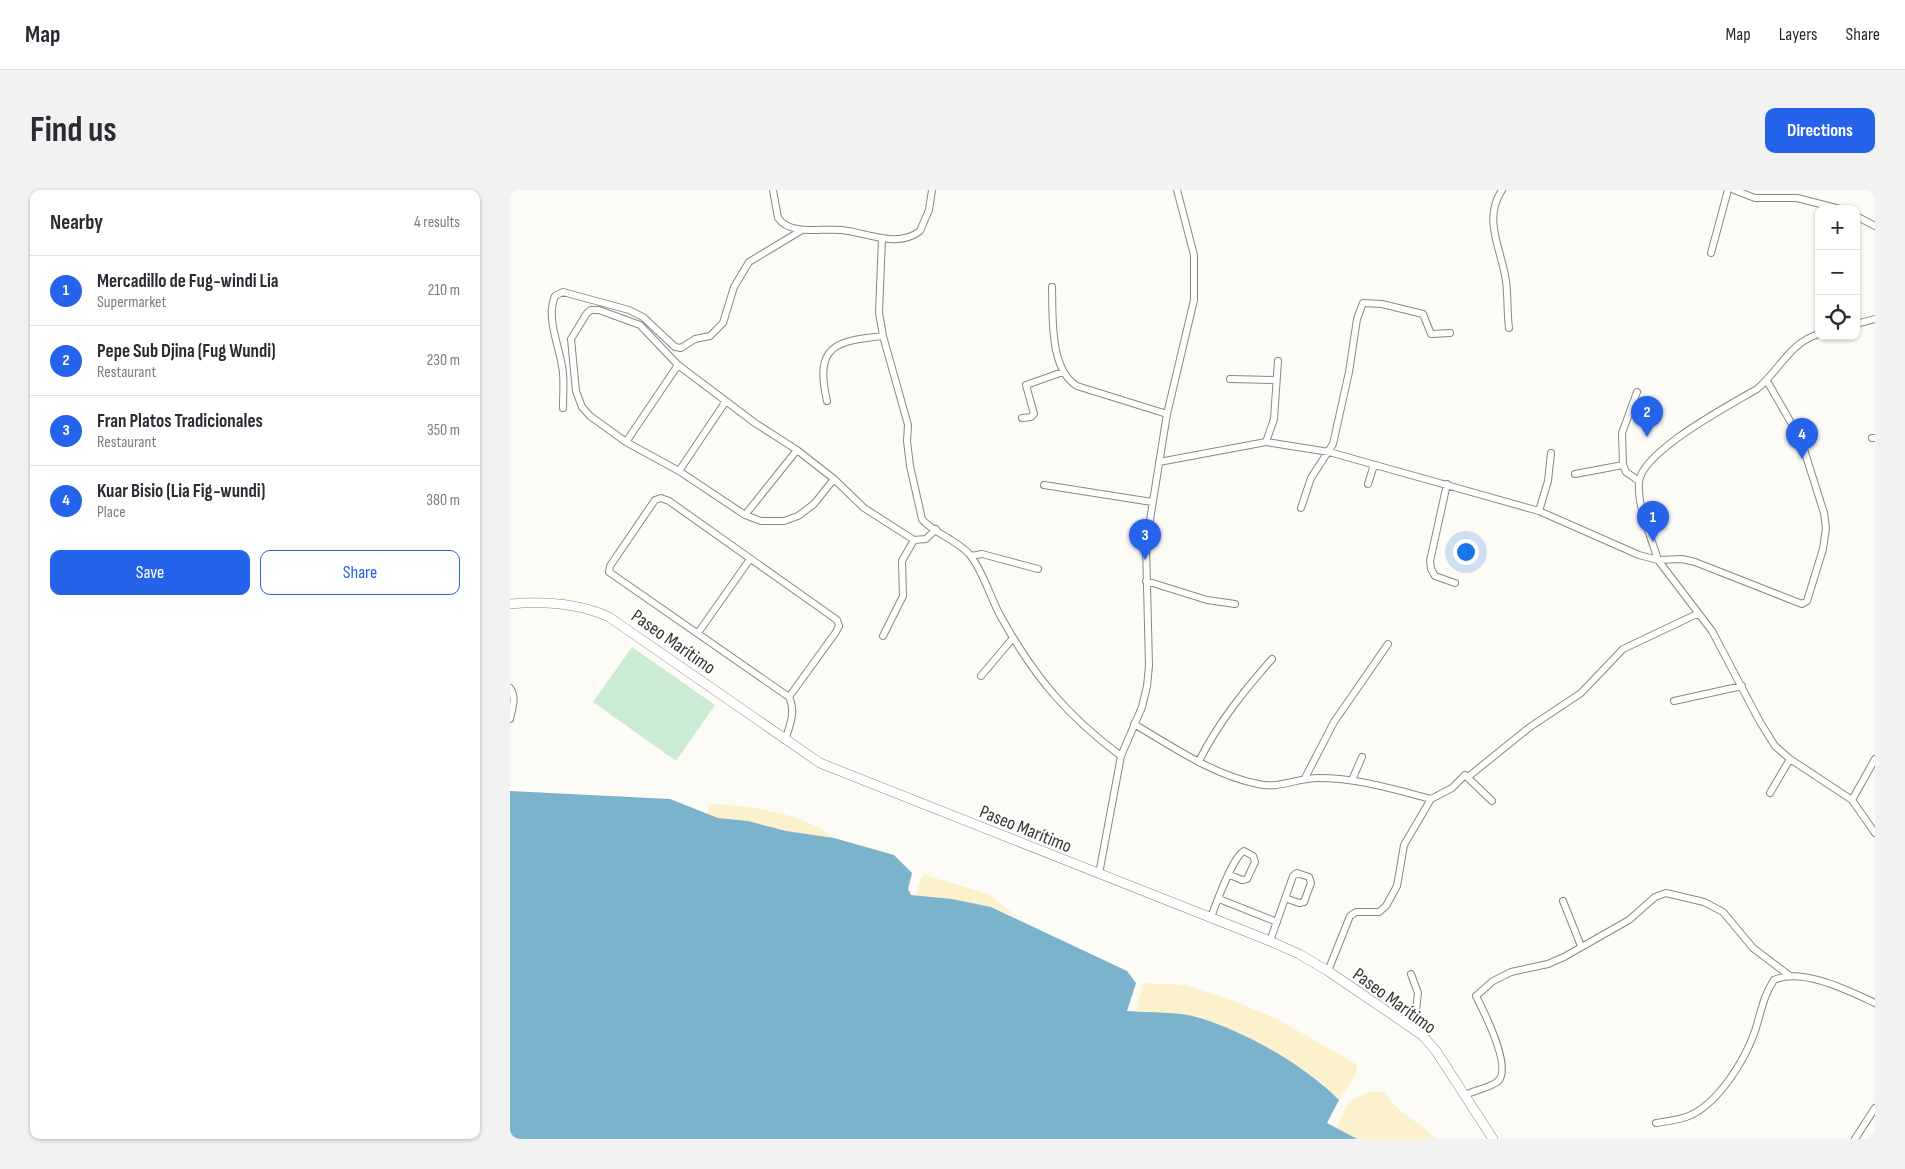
<!DOCTYPE html>
<meta charset="utf-8">
<style>
:root{--surface:#fff;--page:#f2f2f3;--text:#2b2b33;--muted:#7c7c81;--line:#e1e1e2;--accent:#2563eb}
body{margin:0;font-family:"Sofia Sans Condensed",sans-serif;background:var(--page);color:var(--text)}
.controls{position:absolute;right:15px;top:15px;display:grid;overflow:hidden;border-radius:10px;box-shadow:0 1px 4px #0004}
.controls button{width:45px;height:45px;display:grid;place-items:center;padding:0;border:0;border-bottom:1px solid var(--line);background:var(--surface);color:var(--text);font:25px sans-serif}
.you{position:absolute;left:955px;top:361px;width:18px;height:18px;margin:-12px;border:4px solid #fff;border-radius:50%;background:#1a73e8;box-shadow:0 0 0 8px #1a73e833}
.badge{display:grid;place-items:center;width:32px;height:32px;border-radius:50%;background:var(--accent);color:#fff;font-size:16px;font-weight:700}
.pin{position:absolute;translate:-50% -41px;filter:drop-shadow(0 1px 2px #0008)}
.pin::after{content:'';position:absolute;top:26px;width:18px;height:15px;background:inherit;clip-path:polygon(0 0,100% 0,50% 100%)}
.list{margin:0;padding:0;list-style:none}
h2{display:flex;justify-content:space-between;align-items:center;height:65px;margin:0;padding:0 20px;font-size:21px}
h2 small{font-size:16px;font-weight:400;color:var(--muted)}
.list li{display:grid;grid-template-columns:32px 1fr auto;gap:15px;align-items:center;box-sizing:border-box;height:70px;padding:0 20px;border-top:1px solid var(--line)}
.list b{display:block;font-size:19px;white-space:nowrap}
.list p{margin:0;font-size:16px;white-space:nowrap;color:var(--muted)}
.list em{font-size:16px;font-style:normal;color:var(--muted)}
.actions{display:flex;gap:10px;padding:15px 20px}
.actions a{flex:1;padding:11px 0;border:1px solid var(--accent);border-radius:10px;text-align:center;font-size:18px;color:var(--accent)}
.actions .main{background:var(--accent);color:#fff}
.icon{flex:none;width:28px;height:28px;fill:none;stroke:currentColor;stroke-width:2;stroke-linecap:round;stroke-linejoin:round}
.map{position:relative;flex:none;width:1365px;height:949px;overflow:hidden;border-radius:10px}
header{display:flex;align-items:center;gap:30px;box-sizing:border-box;height:70px;padding:0 25px;background:var(--surface);border-bottom:1px solid var(--line)}
header strong{font-size:24px}
nav{display:flex;gap:28px;margin-inline-start:auto;font-size:18px}
.intro{display:flex;align-items:center;justify-content:space-between;box-sizing:border-box;height:120px;padding:0 30px}
h1{margin:0;font-size:35px}
.button{padding:12px 22px;border-radius:10px;background:var(--accent);color:#fff;font-size:18px;font-weight:700}
main{display:flex;gap:30px;padding:0 30px}
aside{flex:1;background:var(--surface);border-radius:10px;box-shadow:0 1px 4px #0004}
.map>svg:first-child{display:block}
.green{fill:#ccebd3}
.sand{fill:#fbf1cc}
.water{fill:#7ab3cb}
.lines{fill:none;stroke-linecap:round;stroke-linejoin:round}
.minor-casing{stroke:#8a8884;stroke-width:8}
.secondary-casing{stroke:#8a8884;stroke-width:10}
.minor{stroke:#fff;stroke-width:6}
.secondary{stroke:#fff;stroke-width:9}
.labels{text-anchor:middle;stroke-width:4;stroke-linejoin:round;paint-order:stroke}
.street-label{font-size:19px;fill:#383735;stroke:#fff}
</style>
<header>
<strong>Map</strong>
<nav><a>Map</a><a>Layers</a><a>Share</a></nav>
</header>
<div class="intro"><h1>Find us</h1><a class="button">Directions</a></div>
<main>
<aside>
<h2>Nearby<small>4 results</small></h2>
<ul class="list">
<li><span class="badge">1</span><div><b>Mercadillo de Fug-windi Lia</b><p>Supermarket</p></div><em>210 m</em></li>
<li><span class="badge">2</span><div><b>Pepe Sub Djina (Fug Wundi)</b><p>Restaurant</p></div><em>230 m</em></li>
<li><span class="badge">3</span><div><b>Fran Platos Tradicionales</b><p>Restaurant</p></div><em>350 m</em></li>
<li><span class="badge">4</span><div><b>Kuar Bisio (Lia Fig-wundi)</b><p>Place</p></div><em>380 m</em></li>
</ul>
<div class="actions"><a class="main">Save</a><a>Share</a></div>
</aside>
<div class="map">
<svg width="1365" height="949" viewBox="0 0 1365 949">
<rect width="100%" height="100%" fill="#fdfbf6"/>
<path class="green" d="M122,457L205,515L166,571L83,512Z"/>
<path class="sand" d="M199,614C236,615 296,623 324,648L275,641L238,631L208,628L198,625Z
M415,685L478,704L509,728L481,717L442,709L405,707L411,688Z
M633,793L675,795L727,812L769,830L846,874L847,882L829,910L811,892L784,874L738,848L689,827L626,821Z
M864,901L874,902C889,925 907,929 926,949H847L827,938C836,914 839,908 864,901Z"/>
<path class="water" d="M0,601L160,609L208,628L238,631L276,641L324,648L384,665L402,683L398,699L401,705L442,709L481,717L617,781L626,793L617,821C640,823 668,821 690,828C736,842 796,876 829,910L817,933L847,949H0Z"/>
<g class="lines">
<g class="minor-casing">
<path id="minor" d="M263,0L268,28C281,46 311,38 331,40C355,42 387,59 410,41L419,20L422,0
M992,0C972,30 992,60 996,91C998,106 997,123 999,138
M1224,0L1245,8H1287L1330,19
M1346,26L1365,36
M372,48L369,123L373,146L398,235L397,251L400,276L412,329C420,341 449,351 460,365C474,383 480,407 491,427C524,486 556,525 611,566
M1201,63L1218,0
M542,97C543,125 539,179 567,196L657,224
M1346,134L1365,129
M720,189L766,190
M1127,202L1112,243L1113,275L1116,282L1129,291
M317,211C304,155 326,151 373,146
M53,218C53,206 54,194 53,183C51,159 35,129 45,106L53,102L119,120L133,127L165,157L171,158L185,149L200,146L213,133L224,97L239,72L292,40
M512,228L521,227L524,224L516,195L553,182
M1362,248H1365
M116,252L168,175
M756,252L764,229L768,171
M649,272L756,252L819,262L1029,321L1129,365L1148,370C1141,346 1127,317 1129,292C1132,261 1220,215 1247,199C1270,180 1279,153 1309,144
M169,281L216,211
M1065,284L1113,275
M324,289L304,314L288,326L274,331H251L235,325L169,281L116,252L80,226L72,217L66,201L61,149L77,123L81,120H89L130,135L168,175L245,233L287,260L324,289L354,318L404,350L416,349L426,339
M858,294L864,275
M937,294L920,371L921,379L925,386L945,393
M534,295L642,312
M791,318L801,288L823,254L839,182L847,129L853,113L872,114L913,124L921,144L940,143
M1029,321L1038,291L1041,263
M235,325L287,260
M461,366L472,364L528,379
M1148,370L1172,369L1185,372L1292,414L1297,411L1313,359L1316,338L1314,323L1291,250L1257,191
M1148,370L1202,441L1250,532L1265,556L1280,569L1342,610L1365,643
M636,391L697,410L725,414
M188,443L240,369
M373,446L393,406L392,371L404,350
M471,486L503,448
M0,498C7,507 2,519 0,529
M1164,511L1232,496
M624,534C663,557 703,585 748,594C769,599 787,588 808,588C847,588 883,599 921,609L942,598L955,585L982,611
M275,550C280,535 286,522 279,507L326,442L329,436L327,430L159,311L151,308L145,310L100,376L99,382L279,507
M689,571C708,533 734,501 762,469
M958,587L1020,537L1071,503L1113,459L1187,424
M795,588L824,532L878,454
M842,590L852,567
M1260,603L1280,569
M1342,610L1365,569
M589,684L611,566L632,517L637,496L639,476L636,355L657,224L684,110V65L667,0
M709,709L767,732
M1053,711L1071,756
M701,727C707,712 722,668 734,661L743,666L745,672L737,689L732,690L720,685
M760,751L783,686L787,683L799,687L801,693L794,712L789,713L775,708
M818,781L840,726L846,722H869L876,716L887,696L894,655L921,609
M901,784L908,803L904,839
M955,905C963,901 981,897 987,892C1004,880 973,820 966,806L983,791L1001,782L1038,774L1054,767L1119,730L1145,707L1156,703L1194,712L1213,722L1243,758L1280,786
M1146,933C1157,931 1171,930 1181,925C1209,912 1235,870 1245,841C1251,823 1253,806 1264,790C1292,777 1339,801 1365,813
M1345,949L1365,918"/>
</g>
<g class="secondary-casing">
<path id="secondary" d="M0,414C34,411 68,413 99,427L310,573L760,751L789,764L818,781L912,845L926,861L983,949"/>
</g>
<use href="#minor" class="minor"/>
<use href="#secondary" class="secondary"/>
</g>
<g class="labels">
<g class="street-label">
<text transform="translate(164 451) rotate(35)" y="7">Paseo Marítimo</text>
<text transform="translate(516 638) rotate(22)" y="7">Paseo Marítimo</text>
<text transform="translate(885 810) rotate(36)" y="7">Paseo Marítimo</text>
</g>
</g>
</svg>
<div class="controls">
<button>+</button>
<button>−</button>
<button><svg class="icon" aria-label="locate" viewBox="0 0 24 24"><circle cx="12" cy="12" r="6"/><path d="M12 2v4M12 18v4M2 12h4M18 12h4"/></svg></button>
</div>
<div class="you"></div>
<div class="pin badge" style="left:1143px;top:352px">1</div>
<div class="pin badge" style="left:1137px;top:247px">2</div>
<div class="pin badge" style="left:635px;top:370px">3</div>
<div class="pin badge" style="left:1292px;top:269px">4</div>
</div>
</main>
